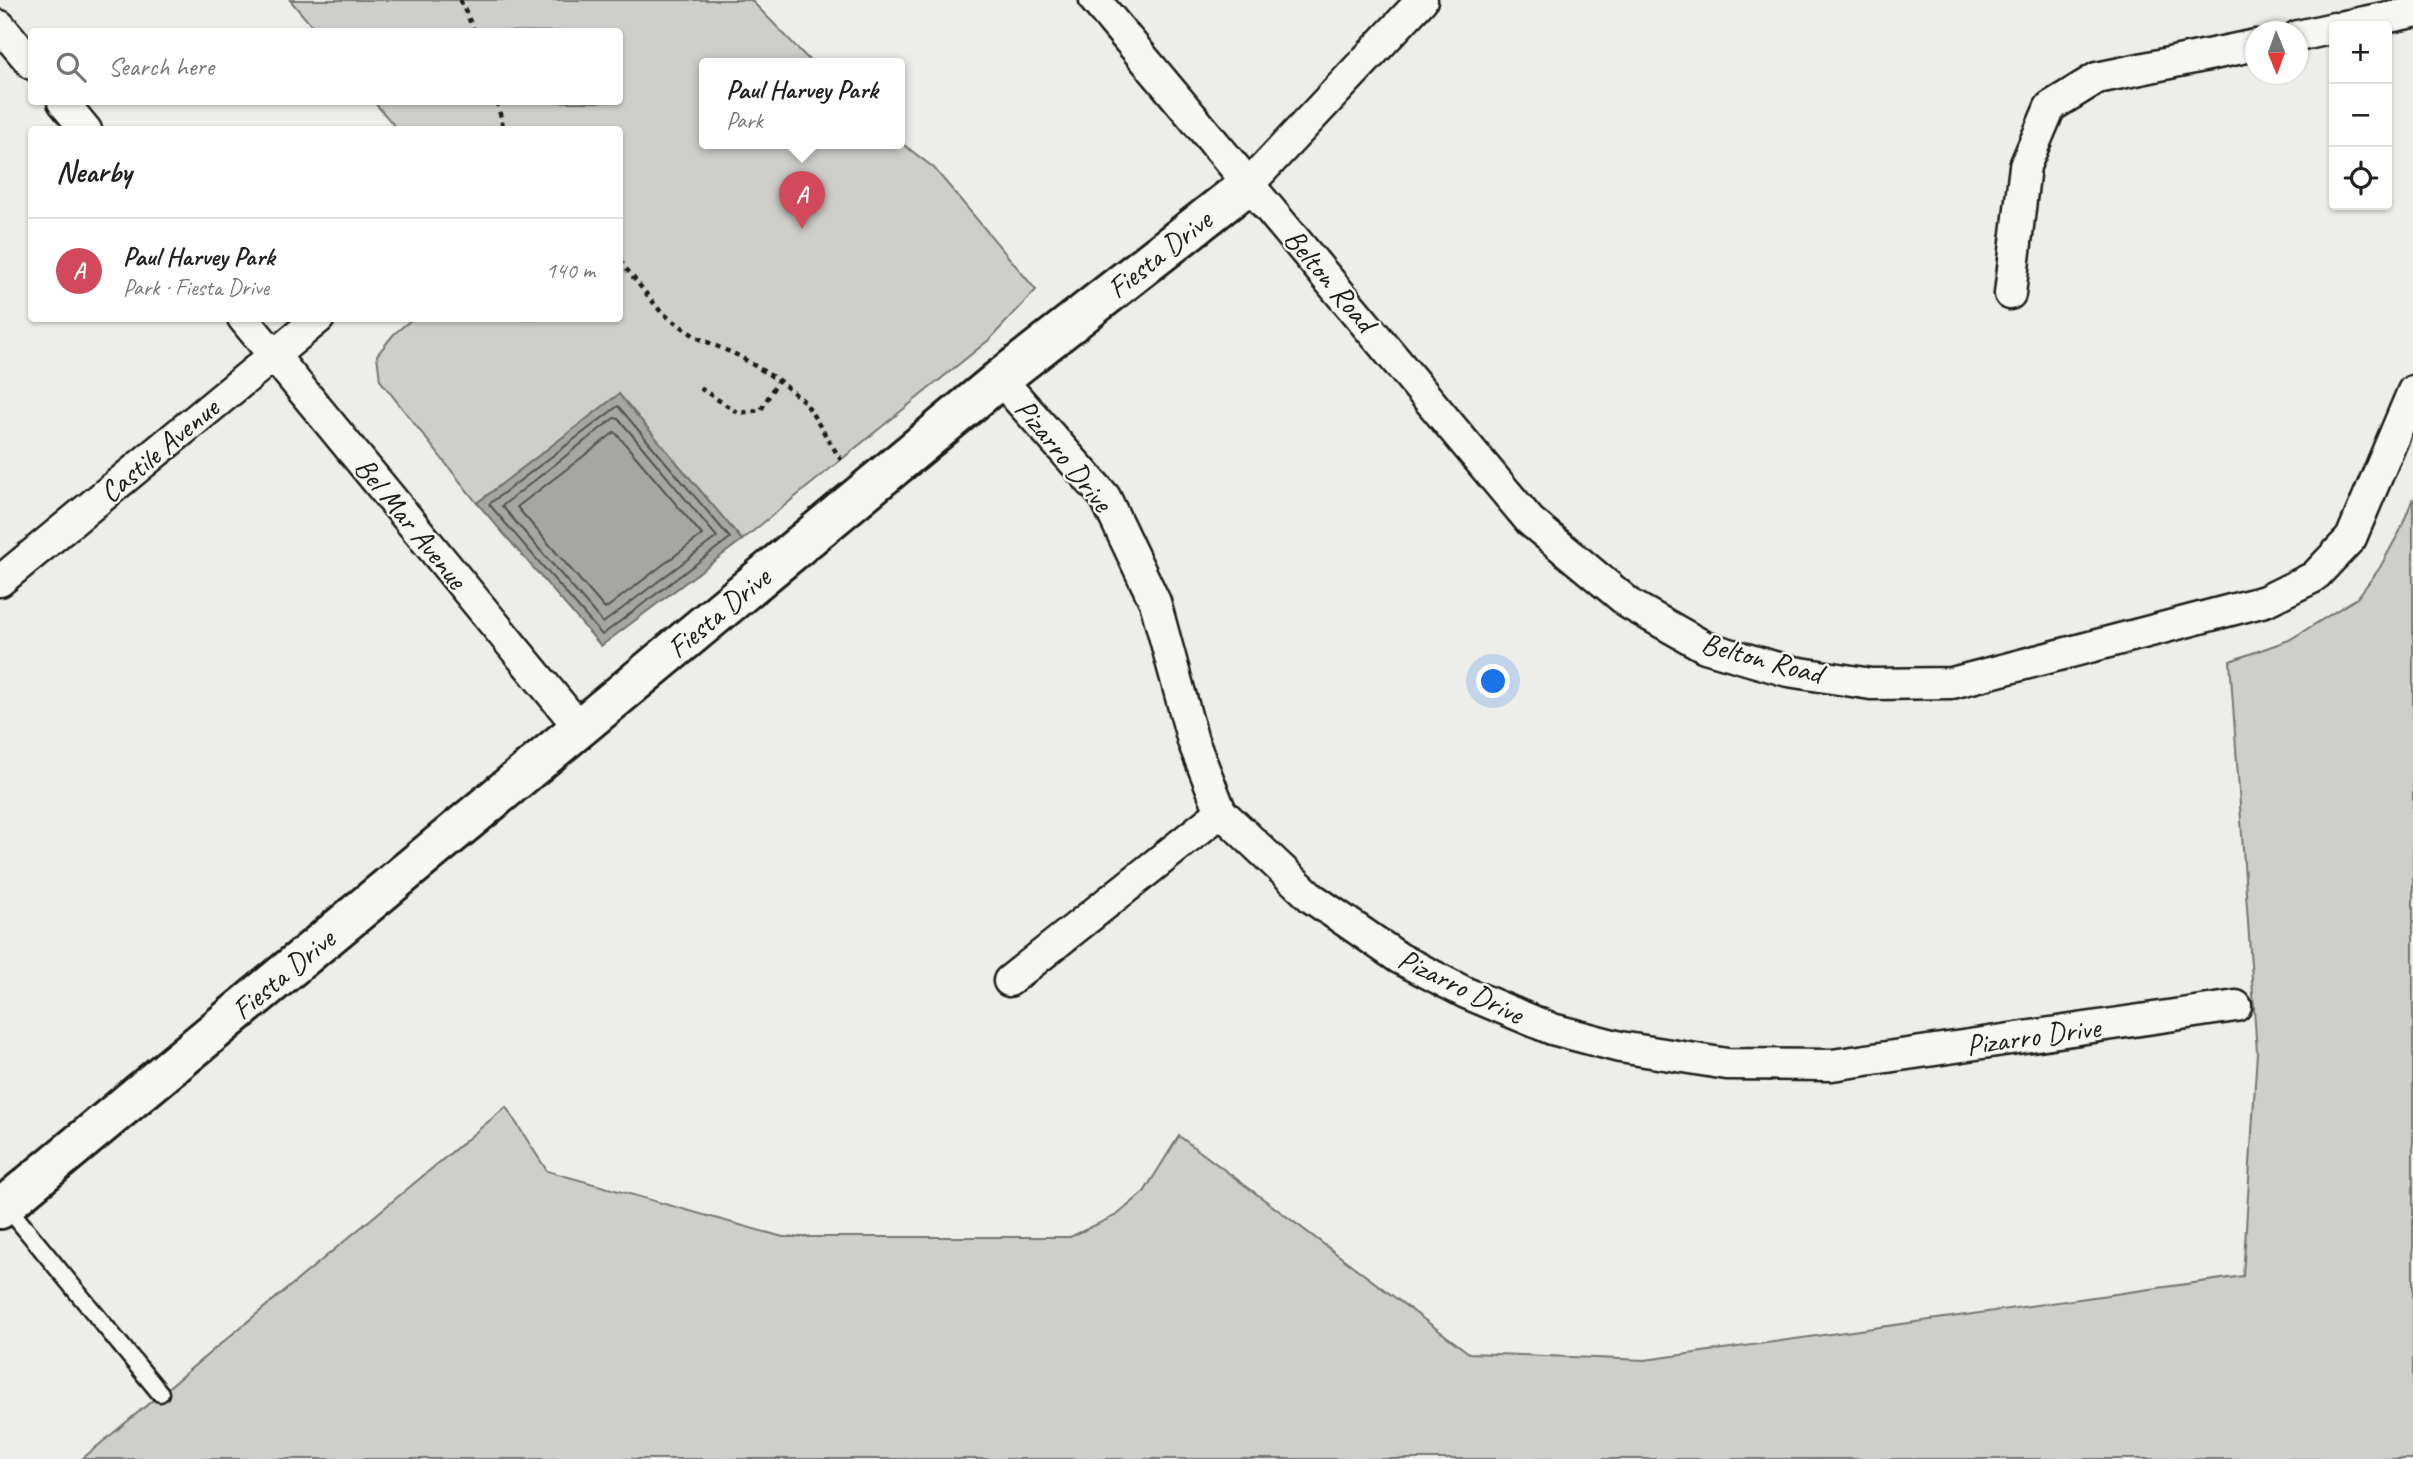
<!DOCTYPE html>
<meta charset="utf-8">
<style>
:root{--surface:#fff;--page:#f6f6f6;--text:#222;--muted:#767676;--line:#e0e0e0;--accent:#d1495b}
body{margin:0;font-family:Caveat,sans-serif;background:var(--page);color:var(--text)}
.controls{position:absolute;right:21px;top:21px;display:grid;overflow:hidden;border-radius:7px;box-shadow:0 2px 5px #0004}
.controls button{width:63px;height:63px;display:grid;place-items:center;padding:0;border:0;border-bottom:2px solid var(--line);background:var(--surface);color:var(--text);font:35px sans-serif}
.compass{position:absolute;left:2245px;top:21px;width:63px;height:63px;border-radius:50%;background:var(--surface);box-shadow:0 2px 5px #0004;rotate:179deg}
.you{position:absolute;left:1494px;top:682px;width:24px;height:24px;margin:-18px;border:5px solid #fff;border-radius:50%;background:#1a73e8;box-shadow:0 0 0 10px #1a73e833}
.badge{display:grid;place-items:center;width:46px;height:46px;border-radius:50%;background:var(--accent);color:#fff;font-size:23px;font-weight:700}
.pin{position:absolute;translate:-50% -58px;filter:drop-shadow(0 2px 4px #0008)}
.pin::after{content:'';position:absolute;top:37px;width:24px;height:21px;background:inherit;clip-path:polygon(0 0,100% 0,50% 100%)}
.popup{position:absolute;left:699px;top:58px;width:206px;height:91px;box-sizing:border-box;display:grid;place-content:center;border-radius:7px;background:var(--surface);filter:drop-shadow(0 2px 5px #0005);font-size:23px;white-space:nowrap;color:var(--muted)}
.popup b{font-size:26px;color:var(--text)}
.popup::after{content:'';position:absolute;left:50%;top:100%;margin-left:-14px;border:14px solid transparent;border-top-color:var(--surface)}
.list{margin:0;padding:0;list-style:none}
h2{display:flex;justify-content:space-between;align-items:center;height:91px;margin:0;padding:0 28px;font-size:30px}
h2 small{font-size:23px;font-weight:400;color:var(--muted)}
.list li{display:grid;grid-template-columns:46px 1fr auto;gap:21px;align-items:center;box-sizing:border-box;height:105px;padding:0 28px;border-top:2px solid var(--line)}
.list b{display:block;font-size:26px;white-space:nowrap}
.list p{margin:0;font-size:23px;white-space:nowrap;color:var(--muted)}
.list em{font-size:23px;font-style:normal;color:var(--muted)}
.icon{flex:none;width:38px;height:38px;fill:none;stroke:currentColor;stroke-width:2;stroke-linecap:round;stroke-linejoin:round}
.map{position:relative;flex:none;width:2413px;height:1459px;overflow:hidden}
.search{position:absolute;background:var(--surface);box-shadow:0 2px 5px #0004;left:28px;top:28px;width:595px;height:77px;display:flex;align-items:center;gap:18px;box-sizing:border-box;padding:0 24px;border-radius:7px;color:var(--muted);font-size:26px}
.panel{position:absolute;background:var(--surface);box-shadow:0 2px 5px #0004;left:28px;top:126px;width:595px;height:196px;border-radius:7px}
.map>svg:first-child{display:block}
.green{fill:#cececb;stroke:#757574;stroke-width:2}
.water{fill:#a6a6a3;stroke:#6f6f6d;stroke-width:2}
.lines{fill:none;stroke-linecap:round;stroke-linejoin:round}
.shore{stroke:#535352;stroke-width:2}
.service-casing{stroke:#1c1c1c;stroke-width:21}
.minor-casing{stroke:#1c1c1c;stroke-width:35}
.tertiary-casing{stroke:#1c1c1c;stroke-width:44}
.path{stroke:#1c1c1c;stroke-width:4.5;stroke-dasharray:5 5;stroke-linecap:butt}
.service{stroke:#f6f6f2;stroke-width:16}
.minor{stroke:#f6f6f2;stroke-width:30}
.tertiary{stroke:#f6f6f2;stroke-width:38}
.labels{text-anchor:middle;stroke-width:5;stroke-linejoin:round;paint-order:stroke}
.street-label{font-size:30px;fill:#1c1c1c;stroke:#f6f6f2}
</style>
<div class="map">
<svg width="2413" height="1459" viewBox="0 0 2413 1459">
<rect width="100%" height="100%" fill="#edede9"/>
<filter id="ink" filterUnits="userSpaceOnUse"><feTurbulence type="fractalNoise" baseFrequency=".0143" numOctaves="2"/><feDisplacementMap in="SourceGraphic" scale="14" xChannelSelector="R" yChannelSelector="G"/><feConvolveMatrix kernelMatrix="1 2 1 2 8 2 1 2 1" color-interpolation-filters="sRGB"/></filter>
<g filter="url(#ink)">
<path class="green" d="M290,0H751L812,63H704V143L900,142L934,168L1036,290L990,339L742,540L619,395L477,503L380,380L377,355L394,334L412,319L620,318V130L397,129L374,102H620V32L316,31Z
M2413,498V1459H82L506,1107L547,1171L783,1237H1070L1117,1215L1144,1192L1179,1136L1469,1353L1645,1360L2243,1276L2257,1052L2230,661L2289,640L2357,598L2379,569L2400,531Z"/>
<path class="water" d="M619,394L742,540L601,646L477,503Z"/>
<g class="lines">
<path class="shore" d="M618,406L730,538L602,635L489,504Z
M614,418L619,419L717,537L603,623L502,506Z
M615,432L702,535L605,609L517,507Z"/>
<g class="service-casing">
<path id="service" d="M4,1203L160,1393"/>
</g>
<g class="minor-casing">
<path id="minor" d="M1095,0L1530,521L1631,605L1705,647L1788,671L1871,684L1952,683L2265,601L2314,577L2351,538L2413,391
M0,26L32,64
M2345,26L2413,12
M2298,36L2334,28
M63,102L86,130
M1250,183L1422,0
M2010,294L2025,166L2050,107L2097,78L2256,45
M243,318L579,727
M1000,379L1105,497L1155,602L1193,741L1221,812L1312,898L1399,958L1466,993L1552,1029L1620,1047L1727,1064L1832,1065L2236,1006
M0,581L319,318
M1009,981L1221,812"/>
</g>
<g class="tertiary-casing">
<g id="tertiary">
<path id="s1" d="M0,1209L1000,379L1250,183"/>
</g>
</g>
<path class="path" d="M460,0L475,32
M497,102L504,130
M492,130L501,124
M601,130V127
M620,261L661,312L696,337L739,356L778,380L805,402L841,460
M700,388L738,413L761,410L778,380"/>
<use href="#service" class="service"/>
<use href="#minor" class="minor"/>
<use href="#tertiary" class="tertiary"/>
</g>
</g>
<g class="labels">
<g class="street-label">
<text dy="10" stroke="none"><textPath href="#s1" startOffset="1502">Fiesta Drive</textPath></text>
<text transform="translate(1330 280) rotate(50)" y="10">Belton Road</text>
<text transform="translate(159 450) rotate(-40)" y="10">Castile Avenue</text>
<text transform="translate(1064 455) rotate(51)" y="10">Pizarro Drive</text>
<text transform="translate(411 523) rotate(51)" y="10">Bel Mar Avenue</text>
<text dy="10" stroke="none"><textPath href="#s1" startOffset="934">Fiesta Drive</textPath></text>
<text transform="translate(1762 658) rotate(15)" y="10">Belton Road</text>
<text dy="10" stroke="none"><textPath href="#s1" startOffset="368">Fiesta Drive</textPath></text>
<text transform="translate(1461 986) rotate(26)" y="10">Pizarro Drive</text>
<text transform="translate(2033 1036) rotate(-8)" y="10">Pizarro Drive</text>
</g>
</g>
</svg>
<div class="controls">
<button>+</button>
<button>−</button>
<button><svg class="icon" aria-label="locate" viewBox="0 0 24 24"><circle cx="12" cy="12" r="6"/><path d="M12 2v4M12 18v4M2 12h4M18 12h4"/></svg></button>
</div>
<svg class="compass" viewBox="-18 -18 36 36"><path d="M0-13l5 13h-10z" fill="#e53935"/><path d="M0 13l5-13h-10z" fill="#767676"/></svg>
<div class="you"></div>
<div class="pin badge" style="left:802px;top:229px">A</div>
<div class="popup"><b>Paul Harvey Park</b>Park</div>
<div class="search"><svg class="icon" aria-label="search" viewBox="0 0 24 24"><circle cx="10" cy="10" r="6"/><path d="M15 15l6 6"/></svg>Search here</div>
<section class="panel">
<h2>Nearby<small></small></h2>
<ul class="list">
<li><span class="badge">A</span><div><b>Paul Harvey Park</b><p>Park · Fiesta Drive</p></div><em>140 m</em></li>
</ul>
</section>
</div>
